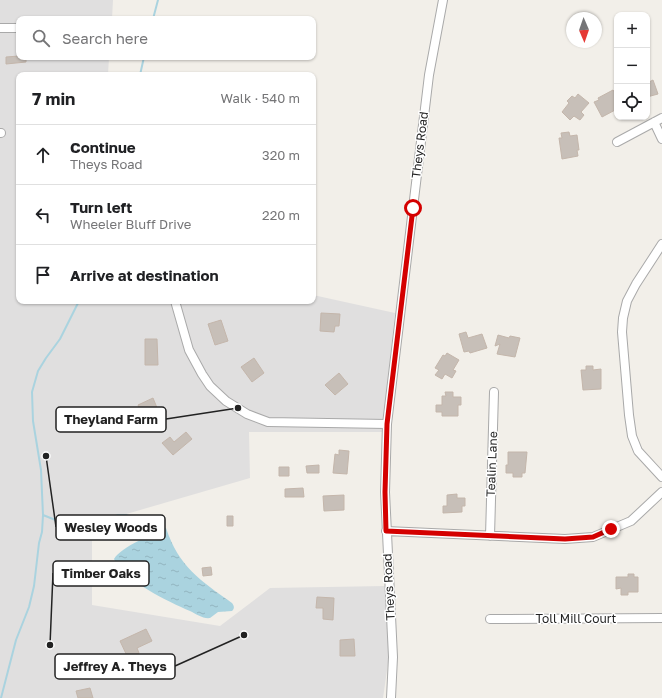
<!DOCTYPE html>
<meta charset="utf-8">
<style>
:root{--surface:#fff;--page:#f2f2f2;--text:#202124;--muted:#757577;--line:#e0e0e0}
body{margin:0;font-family:"Golos Text",sans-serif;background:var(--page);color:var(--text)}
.controls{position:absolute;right:12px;top:12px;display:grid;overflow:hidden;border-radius:8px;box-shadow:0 1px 3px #0004}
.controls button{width:36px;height:36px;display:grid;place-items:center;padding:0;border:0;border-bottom:1px solid var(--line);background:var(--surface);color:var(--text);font:20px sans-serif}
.compass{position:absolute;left:566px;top:12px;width:36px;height:36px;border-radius:50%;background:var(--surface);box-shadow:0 1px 3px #0004;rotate:178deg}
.stop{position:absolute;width:12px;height:12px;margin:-9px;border:3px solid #d40000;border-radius:50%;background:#fff}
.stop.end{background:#d40000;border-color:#fff;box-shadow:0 1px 4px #0008}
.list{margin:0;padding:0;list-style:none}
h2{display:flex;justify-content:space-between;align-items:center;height:52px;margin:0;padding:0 16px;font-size:17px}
h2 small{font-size:13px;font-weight:400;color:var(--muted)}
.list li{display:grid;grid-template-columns:26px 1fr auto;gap:12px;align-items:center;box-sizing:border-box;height:60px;padding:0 16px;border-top:1px solid var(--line)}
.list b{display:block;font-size:15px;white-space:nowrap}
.list p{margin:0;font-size:13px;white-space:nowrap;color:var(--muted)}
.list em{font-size:13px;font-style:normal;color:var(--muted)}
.icon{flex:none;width:22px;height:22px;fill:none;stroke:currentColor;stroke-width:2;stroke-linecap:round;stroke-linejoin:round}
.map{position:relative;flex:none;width:662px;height:698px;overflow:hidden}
.search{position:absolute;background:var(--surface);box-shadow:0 1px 3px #0004;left:16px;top:16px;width:300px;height:44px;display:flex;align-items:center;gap:10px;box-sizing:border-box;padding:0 14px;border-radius:8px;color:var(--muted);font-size:15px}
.panel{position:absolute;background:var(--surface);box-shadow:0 1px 3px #0004;left:16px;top:72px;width:300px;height:232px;border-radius:8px}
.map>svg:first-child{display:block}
.residential{fill:#e0dfdf}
.water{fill:url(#water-ripples)}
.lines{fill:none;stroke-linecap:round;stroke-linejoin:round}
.stream{stroke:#aad3df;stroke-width:2}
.building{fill:#c7bfb8;stroke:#c4b6ab}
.minor-casing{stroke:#a9a9a9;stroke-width:10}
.minor{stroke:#fff;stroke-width:8}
.route{stroke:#d40000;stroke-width:5}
.labels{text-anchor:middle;stroke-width:3;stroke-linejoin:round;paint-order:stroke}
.street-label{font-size:12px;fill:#222;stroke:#fff}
.leader{fill:none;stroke:#222;stroke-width:1.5}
.callout-dot{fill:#222;stroke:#fff;stroke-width:1.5}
.callout{fill:#fff;stroke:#222;stroke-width:1.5}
.callout-label{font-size:13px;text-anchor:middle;font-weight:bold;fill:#222}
</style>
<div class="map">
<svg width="662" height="698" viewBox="0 0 662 698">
<defs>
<pattern id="water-ripples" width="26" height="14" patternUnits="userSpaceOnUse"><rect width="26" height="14" fill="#aad3df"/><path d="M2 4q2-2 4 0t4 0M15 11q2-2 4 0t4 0" fill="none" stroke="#92b5bf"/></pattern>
</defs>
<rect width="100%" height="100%" fill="#f2efe9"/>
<path class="residential" d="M0,0H113L112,19H19V57H109L108,75H19V301H313V295L395,313L382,432H249L250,478L92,524V605L220,626L270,588L385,586L389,656L383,698H0Z"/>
<path class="water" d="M166,528C179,567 200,580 232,603C234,606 235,608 232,611L218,612L210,618C203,619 196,614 190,611C169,602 123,580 114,559C122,546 152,535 166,528Z"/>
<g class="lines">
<path class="stream" d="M153,19L158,0
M140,75L144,57
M43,515L68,525L78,526L92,525L118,515H126L136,519L159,533
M1,698L16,640L29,607L34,586L39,543L42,532L43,515L41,470L33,421L32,392L38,371L46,358L60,339L79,301"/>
</g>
<path class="building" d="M19,56V57H26V62L6,64V57Z
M653,80L658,94L647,97V83Z
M613,90L615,93L617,92V109L602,117L594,102L599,100L598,98Z
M578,94L589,103L581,112L584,115L580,120L574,116L570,120L562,112L569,103L567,101L572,96L575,98Z
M569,132L570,136L577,135L579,150H577L578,156L562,159L559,138H562L561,133Z
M321,313L340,314L339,326H335L334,332L320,331Z
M221,320L228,341L215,345L208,324Z
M466,332L468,338L482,334L487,348L470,353L469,351L464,352L459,334Z
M498,335L509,338L510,336L520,338L515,357L497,354L500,344L495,346Z
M145,339H157L158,365H145Z
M447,353L459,360L453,370L456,371L452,378L445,374L442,379L435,375L439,370L435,368L443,355L445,356Z
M254,358L264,373L252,382L241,367Z
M586,366H593V370L601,369V389L583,390L581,370H586Z
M339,373L348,384L335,395L325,385Z
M445,392H453V397H461V405H458V416H442V412H436V405H442V396H446Z
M153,398L162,420L138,429L133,418L142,414L138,405Z
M186,432L192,439L173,455L162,443L170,437L174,442Z
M339,450L349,451L347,474L333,473L335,454L339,455Z
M508,452H527L525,473H522V477H513V473H506V465H508Z
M319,465V473H307L306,466Z
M279,467H289V476H279Z
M303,488L304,497H285V489Z
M457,494V498H465V506H462V512L443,513V506H447V495Z
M344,495V510L324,511L323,496Z
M227,516H233V526H227Z
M211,567L212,575L203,576L202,568Z
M628,574H634V577H638V592H628V595H621V588L616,589V577H628Z
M317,597L334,598L333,620L323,619V608H316Z
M146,629L152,641L137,648L139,653L128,658L120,641Z
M354,639L355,656H340V640Z
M90,688L93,698H78L76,691Z"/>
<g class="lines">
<g class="minor-casing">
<path id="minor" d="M0,28H19
M654,122L662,139
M0,133H1
M617,142L662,118
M662,244L636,284L627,301L623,318L622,332L629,415L632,436L638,451L662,477
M175,301L189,350L202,374L210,386L226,401L247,414L268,422L387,424
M386,531L565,539L593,537L631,521L662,492
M490,536L494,392
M490,619L662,618
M391,698L393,657L385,492L387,424L429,75L443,0"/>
</g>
<use href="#minor" class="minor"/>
</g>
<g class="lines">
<path class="route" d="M413,208L387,424L385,492L386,531L565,539L593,537L611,529"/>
</g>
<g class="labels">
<g class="street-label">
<text transform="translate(420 145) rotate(-83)" y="4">Theys Road</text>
<text transform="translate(492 464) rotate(-88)" y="4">Tealin Lane</text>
<text transform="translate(389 587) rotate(-93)" y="4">Theys Road</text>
<text x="576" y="623">Toll Mill Court</text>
</g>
</g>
<path class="leader" d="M238 408L166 419M46 456L56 527M50 645L53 573M244 635L175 666"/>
<g class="callout-dot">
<circle cx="238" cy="408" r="4"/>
<circle cx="46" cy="456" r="4"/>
<circle cx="50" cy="645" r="4"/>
<circle cx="244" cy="635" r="4"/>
</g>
<g class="callout">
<rect x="56" y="407" width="110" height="25" rx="4"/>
<rect x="56" y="515" width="109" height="25" rx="4"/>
<rect x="53" y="561" width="96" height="25" rx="4"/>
<rect x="55" y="654" width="120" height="25" rx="4"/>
</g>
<g class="callout-label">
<text x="111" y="424">Theyland Farm</text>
<text x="111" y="532">Wesley Woods</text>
<text x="101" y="578">Timber Oaks</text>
<text x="115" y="671">Jeffrey A. Theys</text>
</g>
</svg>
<div class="controls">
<button>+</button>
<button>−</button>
<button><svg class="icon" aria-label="locate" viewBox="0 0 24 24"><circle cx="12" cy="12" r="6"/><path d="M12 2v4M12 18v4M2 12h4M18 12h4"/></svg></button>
</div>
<svg class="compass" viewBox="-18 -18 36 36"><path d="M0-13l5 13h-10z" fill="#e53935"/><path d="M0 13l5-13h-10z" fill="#757577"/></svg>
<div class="stop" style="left:413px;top:208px"></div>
<div class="stop end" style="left:611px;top:529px"></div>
<div class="search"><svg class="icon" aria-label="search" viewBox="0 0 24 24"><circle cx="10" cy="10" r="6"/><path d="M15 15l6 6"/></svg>Search here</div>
<section class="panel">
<h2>7 min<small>Walk · 540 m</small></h2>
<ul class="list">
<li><svg class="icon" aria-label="ahead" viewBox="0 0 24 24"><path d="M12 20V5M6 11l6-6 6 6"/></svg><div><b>Continue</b><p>Theys Road</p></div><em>320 m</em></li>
<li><svg class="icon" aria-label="left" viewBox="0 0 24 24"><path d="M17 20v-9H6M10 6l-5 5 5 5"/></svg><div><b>Turn left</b><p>Wheeler Bluff Drive</p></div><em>220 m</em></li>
<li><svg class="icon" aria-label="arrive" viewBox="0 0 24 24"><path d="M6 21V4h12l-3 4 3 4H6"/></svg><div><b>Arrive at destination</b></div></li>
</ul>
</section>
</div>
